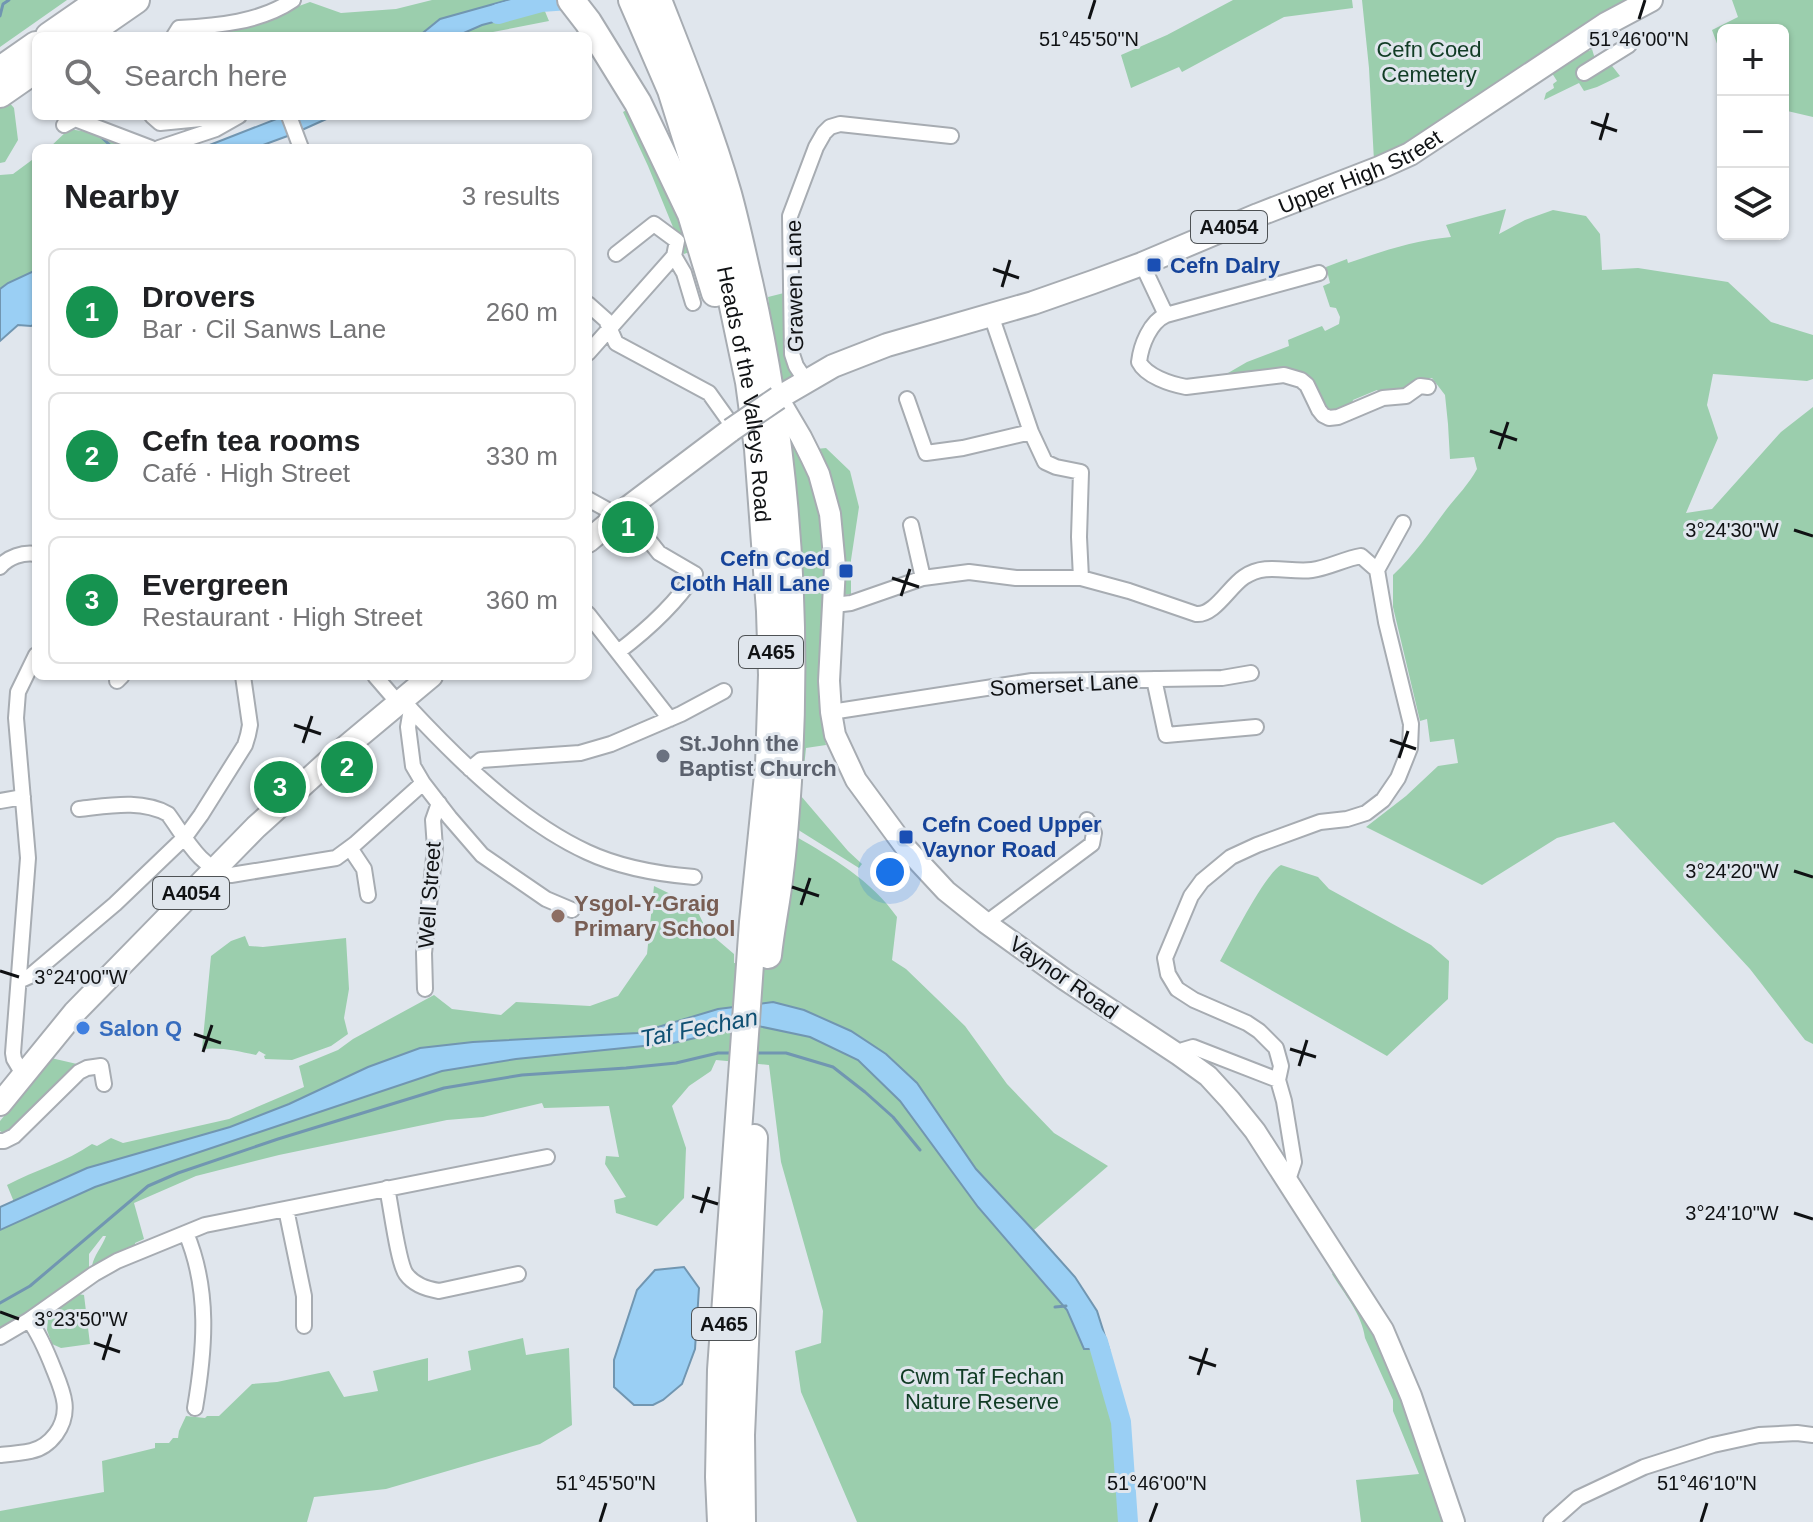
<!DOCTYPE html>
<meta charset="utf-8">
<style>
:root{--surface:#fff;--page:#f6f6f6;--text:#202124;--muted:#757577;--line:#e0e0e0;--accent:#169350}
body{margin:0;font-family:Helvetica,sans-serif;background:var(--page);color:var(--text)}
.controls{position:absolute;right:24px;top:24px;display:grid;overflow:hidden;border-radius:12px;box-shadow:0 2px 6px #0004}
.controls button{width:72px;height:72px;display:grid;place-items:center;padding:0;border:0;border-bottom:2px solid var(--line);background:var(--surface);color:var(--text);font:40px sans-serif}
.you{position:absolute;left:890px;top:872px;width:28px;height:28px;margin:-20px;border:6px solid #fff;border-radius:50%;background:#1a73e8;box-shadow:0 0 0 12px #1a73e833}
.badge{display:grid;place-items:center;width:52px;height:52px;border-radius:50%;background:var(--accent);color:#fff;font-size:26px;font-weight:700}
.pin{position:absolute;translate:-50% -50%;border:4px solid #fff;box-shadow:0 2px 8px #0006}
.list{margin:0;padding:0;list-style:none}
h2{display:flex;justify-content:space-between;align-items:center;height:104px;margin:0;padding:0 32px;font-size:34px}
h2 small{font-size:26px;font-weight:400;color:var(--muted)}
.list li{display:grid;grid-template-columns:52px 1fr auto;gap:24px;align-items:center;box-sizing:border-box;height:128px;margin:0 16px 16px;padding:0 16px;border:2px solid var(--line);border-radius:12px}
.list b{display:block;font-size:30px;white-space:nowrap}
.list p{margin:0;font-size:26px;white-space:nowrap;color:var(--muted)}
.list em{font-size:26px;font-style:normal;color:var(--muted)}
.icon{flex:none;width:44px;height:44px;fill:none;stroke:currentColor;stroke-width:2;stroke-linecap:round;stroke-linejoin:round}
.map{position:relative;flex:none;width:1813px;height:1522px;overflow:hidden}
.search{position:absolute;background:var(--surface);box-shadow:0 2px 6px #0004;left:32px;top:32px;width:560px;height:88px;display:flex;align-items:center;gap:20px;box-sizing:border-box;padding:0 28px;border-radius:12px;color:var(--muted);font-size:30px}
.panel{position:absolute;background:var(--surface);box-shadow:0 2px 6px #0004;left:32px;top:144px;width:560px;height:536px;border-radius:12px}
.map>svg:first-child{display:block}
.green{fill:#9bcead}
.water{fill:#9acff4;stroke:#7196b1;stroke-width:2}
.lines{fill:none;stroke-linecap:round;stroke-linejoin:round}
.stream{stroke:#7196b1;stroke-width:3}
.river{stroke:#9acff4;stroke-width:20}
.street-casing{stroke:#a7acb2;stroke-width:18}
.secondary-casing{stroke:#a7acb2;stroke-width:24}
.primary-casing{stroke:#a7acb2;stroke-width:26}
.highway-casing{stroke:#a7acb2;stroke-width:30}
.street{stroke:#fff;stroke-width:14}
.secondary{stroke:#fff;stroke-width:20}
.primary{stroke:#fff;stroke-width:22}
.highway{stroke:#fff;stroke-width:26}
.primary-bridge-casing{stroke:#a7acb2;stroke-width:26;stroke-linecap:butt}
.primary-bridge{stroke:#fff;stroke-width:22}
.ticks{fill:none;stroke:#101214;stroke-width:3}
.transit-dot{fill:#1a4fb4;stroke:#e0e6ed;stroke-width:3}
.worship-dot{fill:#6b7280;stroke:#e0e6ed;stroke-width:3}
.education-dot{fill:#8d6e63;stroke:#e0e6ed;stroke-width:3}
.shop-dot{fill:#3f7fe0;stroke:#e0e6ed;stroke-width:3}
.labels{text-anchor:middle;stroke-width:6;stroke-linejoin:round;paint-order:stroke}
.shield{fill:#e0e6ed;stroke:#4e5255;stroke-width:2}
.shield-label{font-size:20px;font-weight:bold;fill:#101214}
.park-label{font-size:22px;fill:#113c25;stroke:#e0e6ed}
.street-label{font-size:22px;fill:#101214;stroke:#e0e6ed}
.transit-label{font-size:22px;font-weight:bold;fill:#164399;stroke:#e0e6ed;text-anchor:start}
.worship-label{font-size:22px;font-weight:bold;fill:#5b616d;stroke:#e0e6ed;text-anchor:start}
.education-label{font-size:22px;font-weight:bold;fill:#785e54;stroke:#e0e6ed;text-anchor:start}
.shop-label{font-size:22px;font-weight:bold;fill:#366cbe;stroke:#e0e6ed;text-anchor:start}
.water-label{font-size:24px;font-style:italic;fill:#0f5073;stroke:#e0e6ed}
.ticks-label{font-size:20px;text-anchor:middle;fill:#101214;stroke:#e0e6ed;stroke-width:6;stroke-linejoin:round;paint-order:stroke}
</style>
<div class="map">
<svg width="1813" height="1522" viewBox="0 0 1813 1522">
<rect width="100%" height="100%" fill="#e0e6ed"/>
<path class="green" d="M0,0H67L0,47Z
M432,0H508L441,19L419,36H181L185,32L236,29L310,2L341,13L396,9Z
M1233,0H1352L1353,8L1284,17L1182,72L1179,67L1131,88L1121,55L1167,35Z
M1362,0H1624L1584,29L1419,138L1374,161L1369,68Z
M1732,0H1813V117L1783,110V30H1723V60L1712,30L1738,17Z
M544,9L549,21L493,32L484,36H457L482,25Z
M1592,49L1595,59L1609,62L1620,76L1597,87L1584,91L1579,83L1544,100L1546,93L1554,88L1553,84L1557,81L1550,70L1586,50L1589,51Z
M8,101L14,108L18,140L5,162L0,163V107Z
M630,108L666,180L692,251L684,254L648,166L623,112Z
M69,129L107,135L136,148H49Z
M36,157V270L8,283L0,289V175L13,174Z
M1506,209L1499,234L1525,220L1553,210L1586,216L1600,234L1602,270L1638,268L1728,282L1771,322L1813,335V379L1807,381L1713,374L1707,405L1718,438L1686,513L1712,509L1781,432L1813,407V1044L1805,1040L1750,969L1614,822L1557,838L1482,885L1366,827L1406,796L1438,766L1458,763L1454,739L1430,742L1427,719L1420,721L1393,607V575C1414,555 1429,533 1446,510C1457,496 1469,484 1477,469L1474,457L1450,459L1448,424L1445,395L1432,378H1420L1403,390L1382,395L1377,390L1353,400L1351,408L1327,413L1303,374L1290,368L1216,380L1247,362L1289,346L1288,340L1322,326L1325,331L1339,324L1340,317L1336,308L1330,307L1323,286L1330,283L1326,267L1347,259L1348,263C1383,251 1415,240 1451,237L1446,225Z
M784,293L785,341L792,371L791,377L787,381L779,384L768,297Z
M787,438H790C819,487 827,542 825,598C824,627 820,655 820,684C819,705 822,725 826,745L806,748L801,796L848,851L862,864L859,868L800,831L795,826V836C833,858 872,881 897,917L892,960L906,969L965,1026L1007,1084L1054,1133L1108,1166L1034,1230L1075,1277L1097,1311L1125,1405L1132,1465L1134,1522H857L801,1392L795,1351L821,1343L823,1311L781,1162L769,1065L716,1060L711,1071L689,1086L672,1106L686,1148L684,1198L657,1226L616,1213L614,1200L626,1197L605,1164L606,1156L619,1157L609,1106L544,1108L542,1103L483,1117L447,1120L279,1155L196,1176L134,1203L144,1239L135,1243V1246L92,1266C94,1255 102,1247 106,1236H103L89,1254V1269L18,1320L0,1330V1207L14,1202L7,1185C35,1170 66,1162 92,1144L97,1146L111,1138L123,1143L229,1119L304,1087L299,1066L338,1050L353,1039L434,995L452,1009L501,1015L516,1002L590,1006L618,996L647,954L654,886L695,906L707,931L734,954V963L777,966L780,924Z
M826,448L850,471L859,507L851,560V594L844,595L842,590L839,518L832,483L816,449Z
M1281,865L1318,877L1329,889L1431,945L1449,961L1448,999L1387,1056L1220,961C1232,940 1264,875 1281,865Z
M245,936L249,946L263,947L346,938L349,989L344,1018L348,1034L331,1046L292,1060L265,1059L264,1056L266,1055L259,1051L256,1055C238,1051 221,1047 202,1049L211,956L231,941Z
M51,1058L77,1064L11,1130L3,1133L0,1131V1121Z
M1335,1271L1363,1311L1387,1360L1445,1522H1361L1356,1480L1419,1474L1393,1411V1400L1365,1338C1362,1314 1344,1294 1332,1274Z
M78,1294L84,1295L90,1344L61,1348L52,1344L47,1330L48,1317Z
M523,1338L526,1355L569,1348L572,1425L540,1444L386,1489L314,1497L307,1522H0V1511L104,1492L102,1461L155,1448V1443H169L173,1438H178L179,1431L186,1416L205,1418L207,1416H219L252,1384L277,1382L329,1371L344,1397L378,1391L373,1371L428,1358V1381L471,1370L468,1351Z"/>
<path class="water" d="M508,0H520L525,14L482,25L457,36H419L440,19Z
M284,116H333L293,134L255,148H202Z
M36,270V323L31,326L18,325L0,341V289L8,283Z
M773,1002L804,1010L851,1031L886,1054L917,1083L976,1169L1033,1230L1075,1277L1097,1311L1109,1349H1084L1067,1310L978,1207L900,1101L858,1060L810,1037L753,1025L673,1043L516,1059L442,1071L95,1187L0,1230V1207L87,1168L230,1127L289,1104L368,1067L420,1048L473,1042L638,1033L718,1009Z
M684,1267L699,1288L695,1349L682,1384L663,1400L653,1405H634L614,1387V1360L637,1290L655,1270Z"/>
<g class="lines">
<path class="stream" d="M0,16L3,4L9,0
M98,134L113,148
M755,1053H786L833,1067L865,1092L893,1117L920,1150
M0,1303L30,1286L148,1186L178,1173L278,1139L444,1088L522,1075L626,1068L676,1063L718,1053H731
M1055,1307L1066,1306"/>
<path class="river" d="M498,14L541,2L569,0
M1087,1325L1098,1342L1121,1422L1128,1522"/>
<g class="street-casing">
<path id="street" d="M174,36L179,28C217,26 261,22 293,0
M1584,73L1629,45
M152,116L160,123L231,116
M289,116L301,148
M64,125L75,119L151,148
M159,148L216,129L239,116
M616,254L654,224L677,241L674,256
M1142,264L1166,315C1150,322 1141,345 1139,362C1146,376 1170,384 1186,387L1284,375L1301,380L1307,385L1319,410L1323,415L1329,418L1338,417L1383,398L1406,396L1420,386L1428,387
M588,304L606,320L616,343L709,393L734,428
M991,315L1031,432L1045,462L1056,467L1081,472L1079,537L1081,578
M1166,315L1319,273
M588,353L674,256L684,273L693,303
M806,381L796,366L792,354L790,216L816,147L824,133L830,127L840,124L951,136
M907,399L926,453L963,448L1031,432
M588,499L606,509L614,519
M911,525L923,578
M0,567C8,557 23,552 36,554
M1377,570L1403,523
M834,605L851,603L923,578L969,572L1016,578H1081L1129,591L1196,614C1214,616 1229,587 1244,577C1266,562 1288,573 1312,570C1328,568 1344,559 1361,556L1377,570L1386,622L1411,724L1410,748L1398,778L1383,800L1366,813L1347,819L1320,822L1257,845L1231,857L1202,881L1191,896L1165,958L1168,974L1177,989L1194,1000L1247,1023L1259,1031L1276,1048L1281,1066L1278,1080L1284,1101L1294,1162L1290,1174L1285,1178
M588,614L670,719
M618,652C647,630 675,605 695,574L659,553L625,510
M375,676L394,698L407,705C457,759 520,821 587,852C621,868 657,874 694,877
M1154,679L1166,735L1256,727
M117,681L122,676
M411,709L408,727L413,766L423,783L450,818L482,855L546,899L572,910
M831,712L1032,681L1222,678L1251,673
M470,769L481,760L580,753L611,744L681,714L724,691
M0,801L23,797
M79,809C108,806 141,799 168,814C185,837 201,870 231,875L336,858L355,844L423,783
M350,848L364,869L368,895
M986,923L1092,844L1094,833L1087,820
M19,981L30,976L115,904L185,837L201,815L245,745L248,735L250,725L243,676
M425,989L424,953L435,848L433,820L439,803
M1179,1055L1183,1050L1193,1047L1278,1080
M23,1074L14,1059L13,1053L28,858L16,718L18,692L36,655
M0,1141H4L14,1136L79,1072L87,1068L101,1066L104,1084
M387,1188C391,1206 398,1263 406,1274C414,1285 426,1289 439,1291L518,1274
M286,1209L304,1296V1326
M186,1233C210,1290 205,1349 195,1408
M0,1337L29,1320L94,1274L117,1261L205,1225L547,1157
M0,1455C10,1454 21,1453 31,1451C41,1449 50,1442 56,1434C72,1412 63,1392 54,1370C47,1352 40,1335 29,1320
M1551,1522L1578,1498L1644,1467L1713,1445L1759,1435L1797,1433L1813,1435"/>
</g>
<g class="secondary-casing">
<path id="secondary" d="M778,398L801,437L811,457L819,474L830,514L835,567L829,681L831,712L835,735L856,780L906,848L946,891L986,923L1064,979L1179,1055L1208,1076L1230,1100L1255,1131L1383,1330L1411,1396L1454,1522"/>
</g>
<g class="primary-casing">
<g id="primary">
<path id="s1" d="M778,398L833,366L887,345L1033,303L1093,282L1142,264L1258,215L1379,168L1410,154L1606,24L1651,0"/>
<path d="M588,541L625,510L731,430"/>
<path d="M0,1104L75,1012L256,827L328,762L431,676"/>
</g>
</g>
<g class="highway-casing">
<g id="highway">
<path d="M571,0L588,22L638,103L691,214L715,293"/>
<path id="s2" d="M632,0L671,90L721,249L749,382L758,449L770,611L772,675L769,765L753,922L721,1370L719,1477L721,1522"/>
<path d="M658,0C683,64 709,128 728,194C736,223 742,252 749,282C786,445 798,614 788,781C786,811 784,842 780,872C777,900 771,927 768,955"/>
<path d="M49,36L101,0"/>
<path d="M84,36L136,0"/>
<path d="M0,70L36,45"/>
<path d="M0,94L36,69"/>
<path d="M742,1522L741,1435L754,1138"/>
</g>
</g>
<use href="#street" class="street"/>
<use href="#secondary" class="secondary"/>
<use href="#primary" class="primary"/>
<use href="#highway" class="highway"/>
<g class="primary-bridge-casing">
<path id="primary-bridge" d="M731,430L778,398"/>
</g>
<use href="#primary-bridge" class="primary-bridge"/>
</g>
<path class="ticks" d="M1089,19L1095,0M1639,19L1645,0M1591,122L1617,131M1600,140L1608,113M993,269L1019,278M1002,287L1010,260M1490,431L1517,440M1499,449L1508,422M1794,530L1813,536M892,578L919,587M901,596L910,569M294,725L321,734M1390,740L1416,749M303,743L312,716M1399,758L1408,731M1794,871L1813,877M792,887L819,896M801,905L810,878M0,971L19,977M194,1034L221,1043M1290,1049L1316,1057M203,1052L212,1025M1299,1066L1307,1040M692,1196L718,1204M701,1213L709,1187M1794,1213L1813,1219M0,1312L19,1319M94,1343L120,1352M1189,1357L1216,1366M103,1360L111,1334M1198,1375L1207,1348M600,1522L606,1503M1150,1522L1157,1503M1701,1522L1707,1503"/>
<g class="transit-dot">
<rect x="1146" y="257" width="16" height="16" rx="4"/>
<rect x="838" y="563" width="16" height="16" rx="4"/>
<rect x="898" y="829" width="16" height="16" rx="4"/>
</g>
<circle class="worship-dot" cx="663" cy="756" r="8"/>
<circle class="education-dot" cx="558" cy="916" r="8"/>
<circle class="shop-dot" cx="83" cy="1028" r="8"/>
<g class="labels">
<g class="shield">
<rect x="1191" y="211" width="76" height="32" rx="6"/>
<rect x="739" y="636" width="64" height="32" rx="6"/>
<rect x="153" y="877" width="76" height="32" rx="6"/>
<rect x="692" y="1308" width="64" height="32" rx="6"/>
</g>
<g class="shield-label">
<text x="1229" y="234">A4054</text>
<text x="771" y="659">A465</text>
<text x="191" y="900">A4054</text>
<text x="724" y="1331">A465</text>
</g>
<g class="park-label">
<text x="1429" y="57">Cefn Coed<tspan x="1429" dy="25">Cemetery</tspan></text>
<text x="982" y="1384">Cwm Taf Fechan<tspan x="982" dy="25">Nature Reserve</tspan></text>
</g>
<g class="street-label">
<text dy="8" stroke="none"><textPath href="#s1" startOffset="626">Upper High Street</textPath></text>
<text transform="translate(794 286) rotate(-91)" y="8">Grawen Lane</text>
<text dy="8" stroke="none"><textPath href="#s2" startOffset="412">Heads of the Valleys Road</textPath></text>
<text transform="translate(1064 684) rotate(-3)" y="8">Somerset Lane</text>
<text transform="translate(429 895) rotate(-86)" y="8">Well Street</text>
<text transform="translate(1064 977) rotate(35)" y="8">Vaynor Road</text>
</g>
<g class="transit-label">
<text x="1170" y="273">Cefn Dalry</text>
<text x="830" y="566" text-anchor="end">Cefn Coed<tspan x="830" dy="25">Cloth Hall Lane</tspan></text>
<text x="922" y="832">Cefn Coed Upper<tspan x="922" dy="25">Vaynor Road</tspan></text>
</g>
<g class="worship-label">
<text x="679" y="751">St.John the<tspan x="679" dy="25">Baptist Church</tspan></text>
</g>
<g class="education-label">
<text x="574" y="911">Ysgol-Y-Graig<tspan x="574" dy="25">Primary School</tspan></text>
</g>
<g class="shop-label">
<text x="99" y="1036">Salon Q</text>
</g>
<g class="water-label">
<text transform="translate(699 1028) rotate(-11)" y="8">Taf Fechan</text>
</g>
</g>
<g class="ticks-label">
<text x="1089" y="46">51°45'50"N</text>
<text x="1639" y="46">51°46'00"N</text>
<text x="1732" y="537">3°24'30"W</text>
<text x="1732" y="878">3°24'20"W</text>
<text x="81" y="984">3°24'00"W</text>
<text x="1732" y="1220">3°24'10"W</text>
<text x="81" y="1326">3°23'50"W</text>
<text x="606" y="1490">51°45'50"N</text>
<text x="1157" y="1490">51°46'00"N</text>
<text x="1707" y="1490">51°46'10"N</text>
</g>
</svg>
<div class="controls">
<button>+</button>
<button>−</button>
<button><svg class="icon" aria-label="layers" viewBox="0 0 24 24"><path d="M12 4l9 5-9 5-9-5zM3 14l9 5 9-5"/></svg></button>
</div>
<div class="you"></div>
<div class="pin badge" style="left:628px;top:527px">1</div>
<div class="pin badge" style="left:347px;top:767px">2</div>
<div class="pin badge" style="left:280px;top:787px">3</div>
<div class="search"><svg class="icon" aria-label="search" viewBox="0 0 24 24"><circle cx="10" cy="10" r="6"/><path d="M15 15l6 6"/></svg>Search here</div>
<section class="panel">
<h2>Nearby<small>3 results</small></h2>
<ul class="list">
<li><span class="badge">1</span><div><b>Drovers</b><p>Bar · Cil Sanws Lane</p></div><em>260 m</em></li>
<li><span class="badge">2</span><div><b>Cefn tea rooms</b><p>Café · High Street</p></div><em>330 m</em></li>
<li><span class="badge">3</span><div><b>Evergreen</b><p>Restaurant · High Street</p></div><em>360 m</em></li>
</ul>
</section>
</div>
